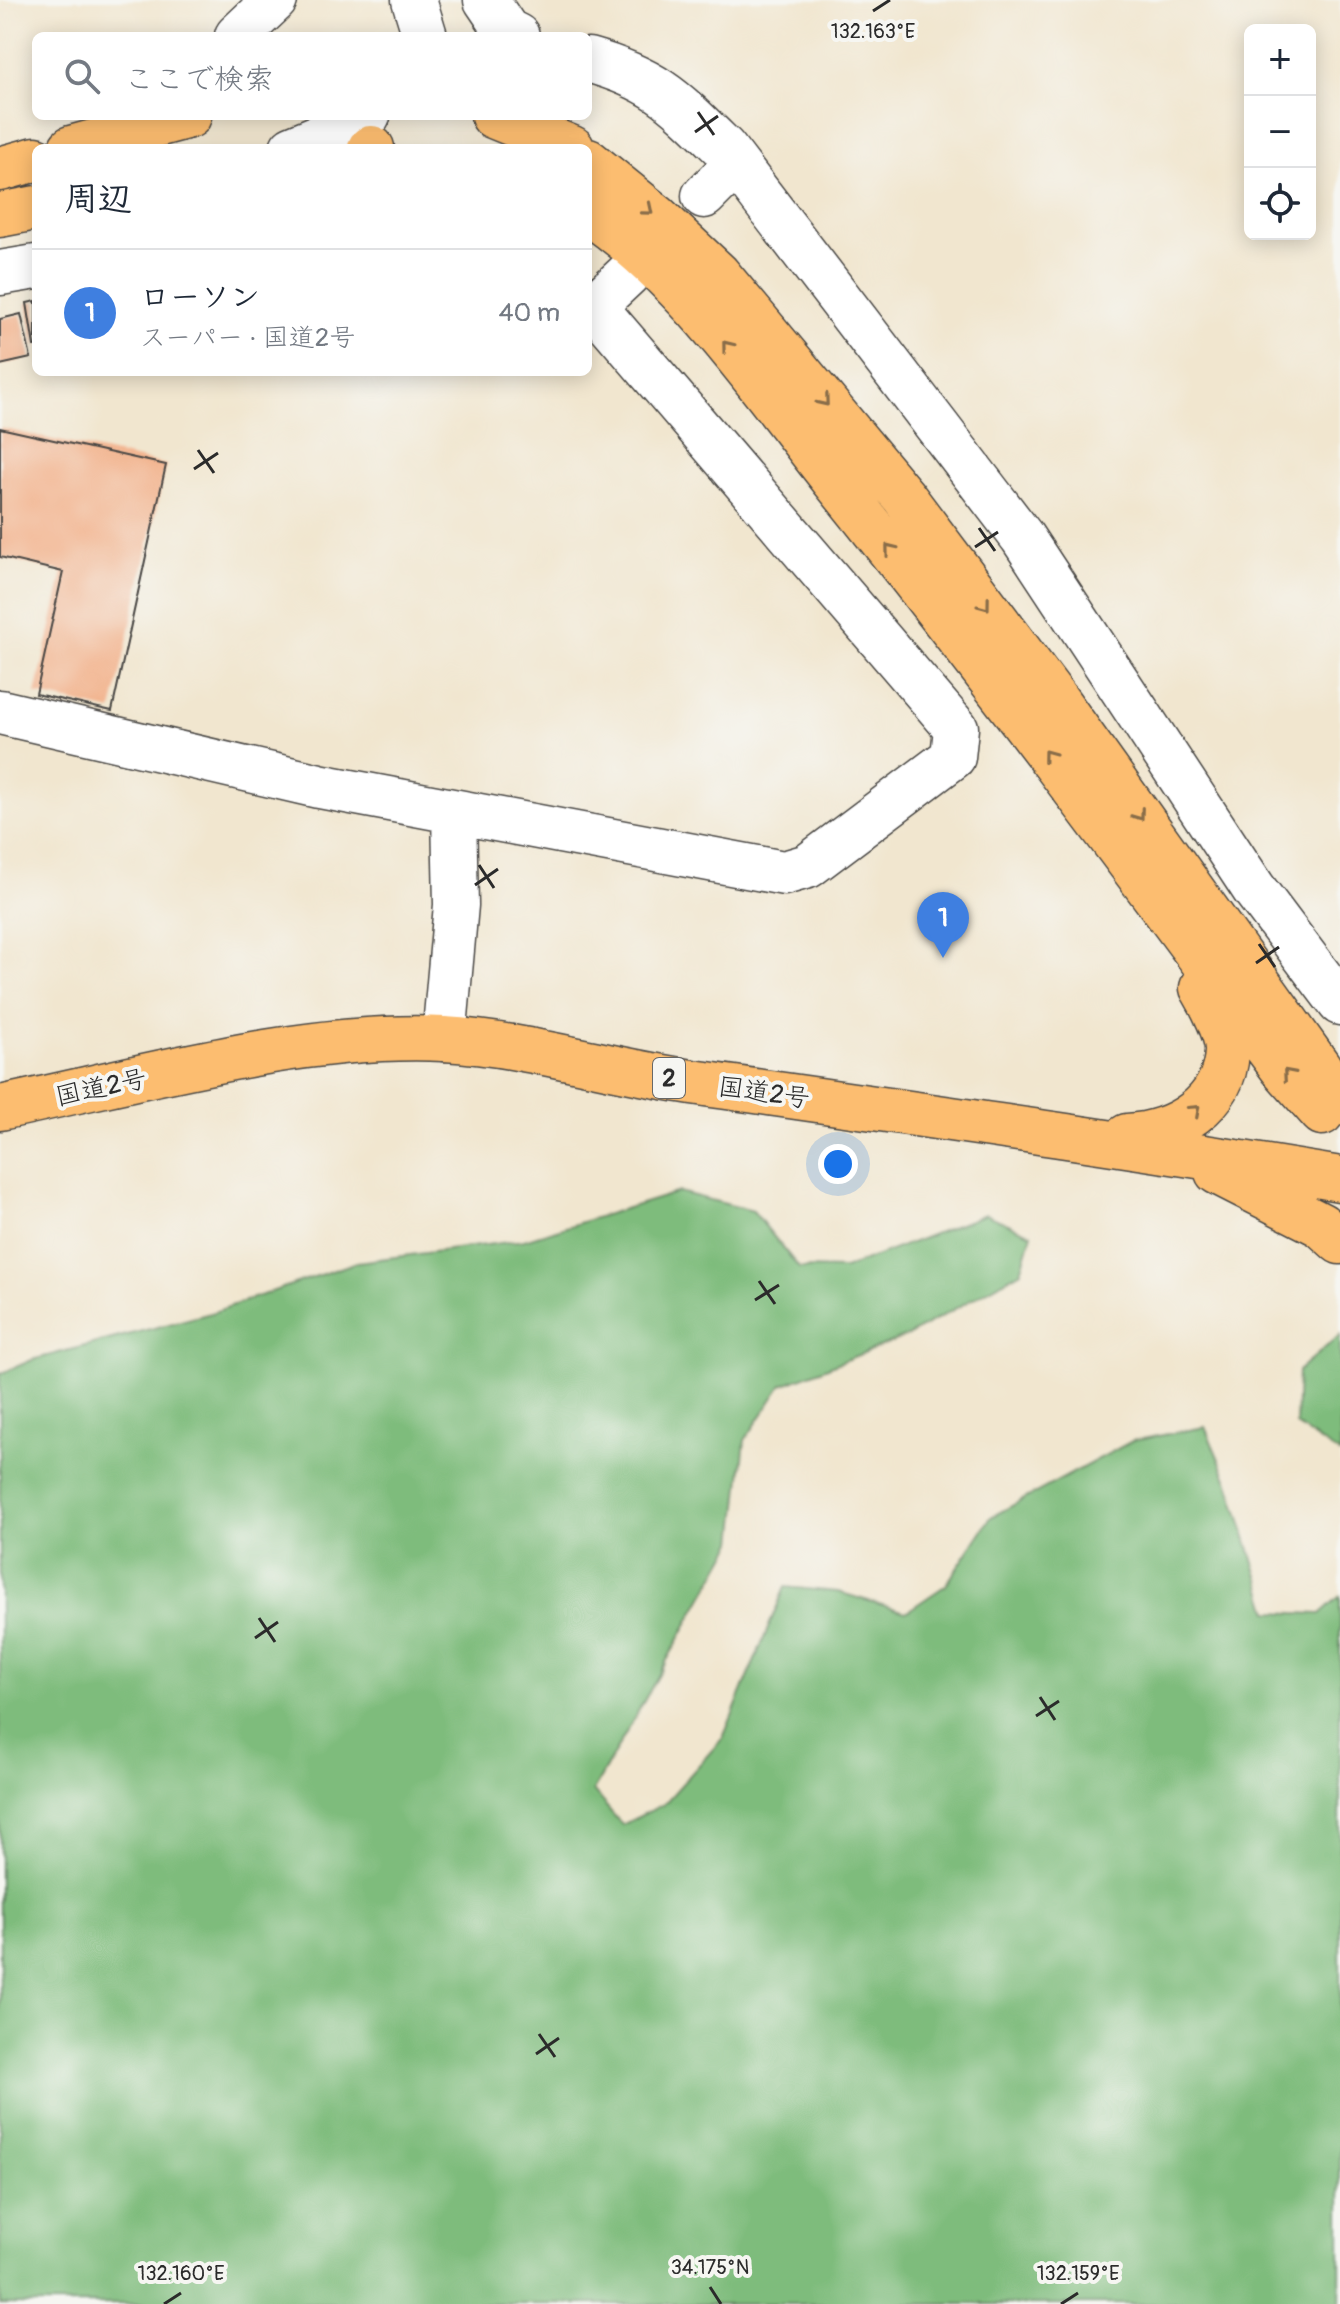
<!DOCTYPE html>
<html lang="ja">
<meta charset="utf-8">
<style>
:root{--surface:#fff;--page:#f2f2f3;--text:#1f2937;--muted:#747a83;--line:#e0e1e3;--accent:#0f766e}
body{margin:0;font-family:Pangolin,"Klee One",sans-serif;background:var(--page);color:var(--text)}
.controls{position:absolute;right:24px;top:24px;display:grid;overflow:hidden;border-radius:12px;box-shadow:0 4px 20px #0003}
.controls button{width:72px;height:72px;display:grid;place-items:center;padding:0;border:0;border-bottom:2px solid var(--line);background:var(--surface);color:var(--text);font:40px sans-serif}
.you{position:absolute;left:838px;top:1164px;width:28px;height:28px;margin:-20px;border:6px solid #fff;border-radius:50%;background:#1a73e8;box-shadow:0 0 0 12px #1a73e833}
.badge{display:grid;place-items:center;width:52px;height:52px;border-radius:50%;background:var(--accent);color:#fff;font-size:26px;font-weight:700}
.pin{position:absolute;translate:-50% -66px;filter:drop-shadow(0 2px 4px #0008)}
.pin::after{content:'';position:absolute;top:42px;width:28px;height:24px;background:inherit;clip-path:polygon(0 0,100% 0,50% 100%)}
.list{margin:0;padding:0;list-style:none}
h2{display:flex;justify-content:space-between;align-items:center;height:104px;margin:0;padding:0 32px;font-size:34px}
h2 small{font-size:26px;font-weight:400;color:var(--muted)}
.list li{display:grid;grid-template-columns:52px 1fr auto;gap:24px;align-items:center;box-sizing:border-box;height:128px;padding:0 32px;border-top:2px solid var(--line)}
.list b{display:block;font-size:30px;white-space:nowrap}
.list p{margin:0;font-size:26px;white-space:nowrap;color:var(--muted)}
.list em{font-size:26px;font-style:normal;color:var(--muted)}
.icon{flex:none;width:44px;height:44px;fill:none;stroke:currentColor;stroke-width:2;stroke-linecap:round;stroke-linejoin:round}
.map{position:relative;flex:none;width:1340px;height:2304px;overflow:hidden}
.search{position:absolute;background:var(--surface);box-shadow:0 4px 20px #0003;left:32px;top:32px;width:560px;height:88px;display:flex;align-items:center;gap:20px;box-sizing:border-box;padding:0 28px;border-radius:12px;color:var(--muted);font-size:30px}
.panel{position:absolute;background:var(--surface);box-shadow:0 4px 20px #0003;left:32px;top:144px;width:560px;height:232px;border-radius:12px}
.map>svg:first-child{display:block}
.forest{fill:#7ebc7c;stroke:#547454;stroke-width:2}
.building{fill:#f2b18a}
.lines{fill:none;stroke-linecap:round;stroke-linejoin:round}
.minor-casing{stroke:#494744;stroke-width:47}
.highway-casing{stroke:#494744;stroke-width:47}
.minor{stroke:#fff;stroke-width:44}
.highway{stroke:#fcbd6f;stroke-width:44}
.oneway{stroke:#896d4a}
.ticks{fill:none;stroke:#2b2b2b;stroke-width:3}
.labels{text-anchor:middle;stroke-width:8;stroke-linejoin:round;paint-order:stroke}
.shield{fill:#f6f6f2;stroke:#686867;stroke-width:2}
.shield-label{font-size:24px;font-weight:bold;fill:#2b2b2b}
.street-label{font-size:26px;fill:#2b2b2b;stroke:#f6f6f2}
.ticks-label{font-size:20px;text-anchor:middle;fill:#2b2b2b;stroke:#f6f6f2;stroke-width:8;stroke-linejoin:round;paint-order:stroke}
</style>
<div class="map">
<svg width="1340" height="2304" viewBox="0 0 1340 2304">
<rect width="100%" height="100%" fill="#f6f6f2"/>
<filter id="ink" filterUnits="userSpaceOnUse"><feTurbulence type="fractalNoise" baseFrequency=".0125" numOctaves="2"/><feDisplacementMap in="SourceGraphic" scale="16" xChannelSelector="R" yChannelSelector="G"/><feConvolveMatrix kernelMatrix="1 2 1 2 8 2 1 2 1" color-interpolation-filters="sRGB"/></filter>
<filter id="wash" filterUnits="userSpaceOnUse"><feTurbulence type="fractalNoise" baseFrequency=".006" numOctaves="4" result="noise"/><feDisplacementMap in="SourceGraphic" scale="32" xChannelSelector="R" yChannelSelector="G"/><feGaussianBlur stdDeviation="1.8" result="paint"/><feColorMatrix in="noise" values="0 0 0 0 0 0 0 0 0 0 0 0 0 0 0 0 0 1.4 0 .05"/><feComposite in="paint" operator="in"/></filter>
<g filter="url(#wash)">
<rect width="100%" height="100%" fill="#f1e6cf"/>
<path class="forest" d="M679,1192L753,1211L799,1268L844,1269L985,1214L1032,1234L1021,1271L909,1335L782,1385L745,1440L734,1542L593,1791L622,1825L664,1804L723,1738L785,1587L838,1592L906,1612L946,1585L991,1517L1132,1441L1205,1427L1230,1485L1269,1612L1320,1614L1340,1596V2304H0V1374L32,1360L211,1313L357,1262L524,1240Z
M1340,1335V1454L1296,1425L1298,1371Z"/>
<g id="blocks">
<path class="building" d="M36,301V346H34L27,303Z
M21,314L31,358L0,365V319Z
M0,428L166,465L112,711L36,694L63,572L0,557Z"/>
</g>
</g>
<g filter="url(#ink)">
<use href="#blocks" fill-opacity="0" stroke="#494744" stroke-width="2"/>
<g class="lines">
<g class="minor-casing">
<path id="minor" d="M414,0L425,36
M486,0L507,31L517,36
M237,36L275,0
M588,60C656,79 675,100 724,148L1022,537L1254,889L1340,1003
M292,148L368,116
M704,196L736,164
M0,273L36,267
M595,305L628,274
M0,712L319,786L784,873L808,866L953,757L956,728L588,299
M444,1039L456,905L454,813"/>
</g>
<g class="highway-casing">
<path id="highway" d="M493,116L572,148
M71,148L189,116
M370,148H372
M588,161L656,216L718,274L904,497L1058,702L1319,1067L1340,1103
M0,169L36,159
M588,212C688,280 758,385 832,478C988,671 1135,870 1282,1068L1322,1113
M0,215L36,208
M0,1108C139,1079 302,1032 444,1039C527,1044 610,1070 692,1082C909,1113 1125,1143 1340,1179
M1127,1136C1176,1133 1224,1105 1227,1052C1228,1035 1211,1003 1202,988
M1217,1172L1321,1225L1340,1242"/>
</g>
<use href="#minor" class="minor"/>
<use href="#highway" class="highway"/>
</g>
<defs><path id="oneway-chevron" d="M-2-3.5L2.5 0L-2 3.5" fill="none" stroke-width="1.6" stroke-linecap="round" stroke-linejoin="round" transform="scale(2)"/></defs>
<g class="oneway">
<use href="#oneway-chevron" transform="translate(648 210) rotate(40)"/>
<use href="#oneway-chevron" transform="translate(727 346) rotate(-129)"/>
<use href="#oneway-chevron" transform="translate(824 401) rotate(50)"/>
<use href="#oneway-chevron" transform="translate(890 549) rotate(-129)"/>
<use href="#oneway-chevron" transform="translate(985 605) rotate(53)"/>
<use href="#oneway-chevron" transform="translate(1048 755) rotate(-127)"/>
<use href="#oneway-chevron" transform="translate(1139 815) rotate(54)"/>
<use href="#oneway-chevron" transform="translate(1288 1074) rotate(-131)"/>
<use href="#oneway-chevron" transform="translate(1195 1110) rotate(-42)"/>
</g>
</g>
<path class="ticks" d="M873,11L890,0M698,112L714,135M695,132L718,116M198,450L214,473M194,469L218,453M979,528L995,551M975,547L998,532M479,865L494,888M475,885L498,869M1259,944L1275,967M1256,963L1279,947M759,1281L775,1304M755,1300L779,1285M259,1618L275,1642M255,1638L278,1622M1040,1697L1055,1720M1036,1716L1059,1701M539,2034L555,2057M536,2054L559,2038M710,2287L721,2304M164,2304L181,2293M1061,2304L1078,2293"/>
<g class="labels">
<rect class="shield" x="653" y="1058" width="32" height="40" rx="6"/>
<g class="shield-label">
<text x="669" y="1086">2</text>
</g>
<g class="street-label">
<text transform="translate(101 1087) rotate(-12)" y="9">国道2号</text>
<text transform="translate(764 1092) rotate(8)" y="9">国道2号</text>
</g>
</g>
<g class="ticks-label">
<text x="873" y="38">132.163°E</text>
<text x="710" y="2274">34.175°N</text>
<text x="181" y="2280">132.160°E</text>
<text x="1078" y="2280">132.159°E</text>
</g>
</svg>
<div class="controls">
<button>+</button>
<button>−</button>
<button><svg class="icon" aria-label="locate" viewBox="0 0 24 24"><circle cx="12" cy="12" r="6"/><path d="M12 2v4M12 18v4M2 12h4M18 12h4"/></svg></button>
</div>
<div class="you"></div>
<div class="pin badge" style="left:943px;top:958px;background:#3f7fe0">1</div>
<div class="search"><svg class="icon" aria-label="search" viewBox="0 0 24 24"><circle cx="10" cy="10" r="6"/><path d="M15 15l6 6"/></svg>ここで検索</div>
<section class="panel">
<h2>周辺<small></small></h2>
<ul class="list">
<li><span class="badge" style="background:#3f7fe0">1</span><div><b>ローソン</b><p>スーパー · 国道2号</p></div><em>40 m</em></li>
</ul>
</section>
</div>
